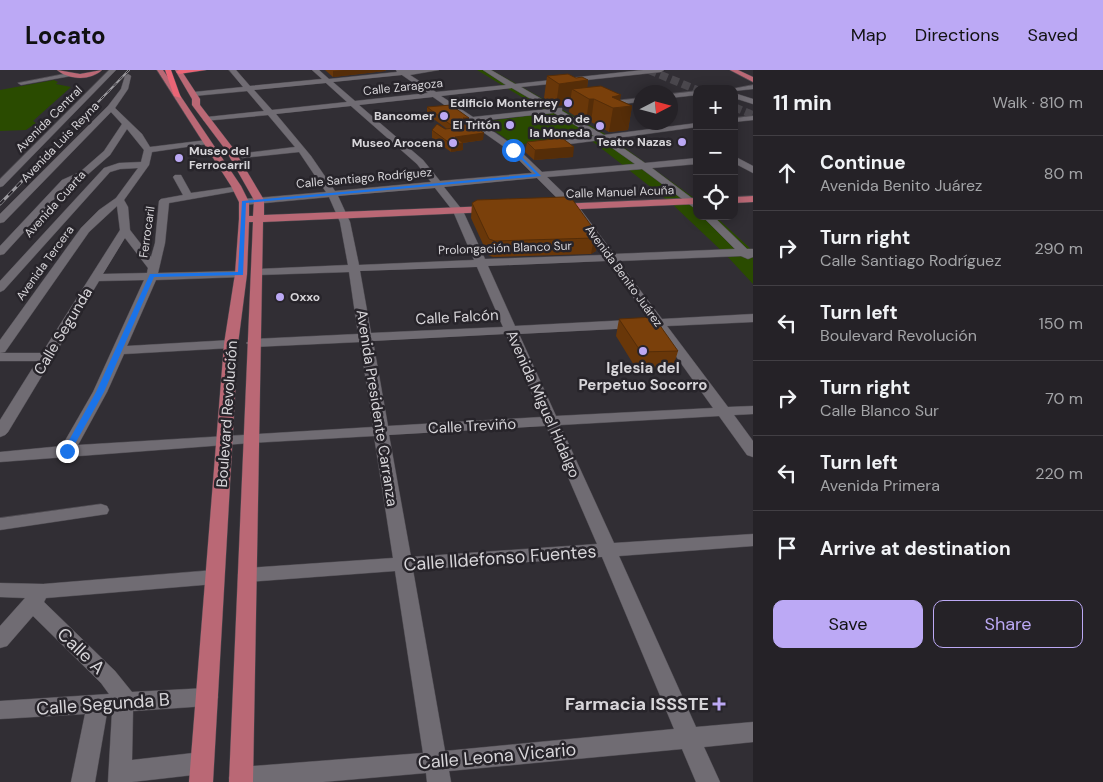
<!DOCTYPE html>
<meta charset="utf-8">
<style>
:root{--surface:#252227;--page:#312f33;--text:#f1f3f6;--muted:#a3a4a7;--line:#423f44;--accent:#bca9f5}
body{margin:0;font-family:"DM Sans",sans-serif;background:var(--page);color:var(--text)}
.controls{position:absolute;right:15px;top:15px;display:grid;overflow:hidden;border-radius:10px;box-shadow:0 2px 12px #0003}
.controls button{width:45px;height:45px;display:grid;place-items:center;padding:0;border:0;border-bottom:1px solid var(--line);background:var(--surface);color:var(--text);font:25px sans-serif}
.compass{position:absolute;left:633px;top:15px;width:45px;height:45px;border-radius:50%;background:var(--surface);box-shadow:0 2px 12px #0003;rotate:84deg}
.stop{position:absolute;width:15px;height:15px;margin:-11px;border:4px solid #1a73e8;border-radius:50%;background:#fff}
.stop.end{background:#1a73e8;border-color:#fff;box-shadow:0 1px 5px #0008}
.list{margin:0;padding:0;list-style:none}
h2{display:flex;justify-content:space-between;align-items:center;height:65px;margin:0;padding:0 20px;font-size:21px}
h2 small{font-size:16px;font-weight:400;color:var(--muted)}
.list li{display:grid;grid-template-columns:32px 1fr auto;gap:15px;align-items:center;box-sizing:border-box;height:75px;padding:0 20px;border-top:1px solid var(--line)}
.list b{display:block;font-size:19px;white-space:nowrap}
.list p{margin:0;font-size:16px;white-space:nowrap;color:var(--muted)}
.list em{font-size:16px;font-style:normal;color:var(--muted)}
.actions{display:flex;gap:10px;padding:15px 20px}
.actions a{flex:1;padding:11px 0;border:1px solid var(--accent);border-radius:10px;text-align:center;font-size:18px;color:var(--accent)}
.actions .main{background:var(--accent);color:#111}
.icon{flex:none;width:28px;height:28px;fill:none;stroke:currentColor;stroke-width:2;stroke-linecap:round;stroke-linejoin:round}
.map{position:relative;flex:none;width:753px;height:712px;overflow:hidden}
header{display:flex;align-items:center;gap:30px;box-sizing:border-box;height:70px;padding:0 25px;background:var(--accent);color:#111}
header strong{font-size:24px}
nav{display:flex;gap:28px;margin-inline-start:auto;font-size:18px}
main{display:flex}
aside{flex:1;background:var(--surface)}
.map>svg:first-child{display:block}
.green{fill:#2a4b00}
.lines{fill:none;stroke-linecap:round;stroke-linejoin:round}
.minor-tunnel{stroke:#4a474d;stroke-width:8;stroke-dasharray:8 4;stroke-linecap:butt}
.minor-casing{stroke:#4e4b51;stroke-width:1}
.major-casing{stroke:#4e4b51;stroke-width:1}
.highway-casing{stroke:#4e4b51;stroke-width:1}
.minor{fill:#706c73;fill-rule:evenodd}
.major{fill:#ba6875;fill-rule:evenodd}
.highway{fill:#eb6576;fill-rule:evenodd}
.rail-far1-casing{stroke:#9d9ba0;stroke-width:2}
.rail-casing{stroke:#9d9ba0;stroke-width:3}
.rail-far1{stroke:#27242a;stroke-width:1;stroke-dasharray:4.5;stroke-linecap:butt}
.rail{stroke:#27242a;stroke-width:2;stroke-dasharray:6;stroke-linecap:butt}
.wall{fill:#693709}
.shaded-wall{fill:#552d08}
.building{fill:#7a400b;stroke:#552d08}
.route{fill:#1a73e8}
.poi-dot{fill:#bca9f5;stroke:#27242a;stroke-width:2}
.labels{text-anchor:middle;stroke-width:5;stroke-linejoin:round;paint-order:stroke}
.far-street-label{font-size:12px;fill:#d7d5d9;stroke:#27242a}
.far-poi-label{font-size:12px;font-weight:bold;fill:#d7d5d9;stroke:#27242a;text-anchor:end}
.street-label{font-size:15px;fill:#d7d5d9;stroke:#27242a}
.poi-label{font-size:15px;font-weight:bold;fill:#d7d5d9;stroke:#27242a}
.near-street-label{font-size:18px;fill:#d7d5d9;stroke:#27242a}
.near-poi-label{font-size:18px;font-weight:bold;fill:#d7d5d9;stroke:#27242a;text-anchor:end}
</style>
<header>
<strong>Locato</strong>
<nav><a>Map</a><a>Directions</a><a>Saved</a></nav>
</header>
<main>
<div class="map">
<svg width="753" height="712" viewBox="0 0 753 712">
<rect width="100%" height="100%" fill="#312e34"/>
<path class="green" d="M477,0H492L607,65L694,128L697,130V146H715L753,181V214L726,185L671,133L592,71L594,70L587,66L515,75L482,52L548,43Z
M54,10L58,12L56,14L71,17L33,51L36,53L26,60L0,61V20Z"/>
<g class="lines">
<path class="minor-tunnel" d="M649,0L697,20
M734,37L753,45"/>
<g class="minor-casing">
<path id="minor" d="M109,0H116L3,116L0,117V109Z
M229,0H236L250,16L322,9L312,0H319L329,9L397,2L396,0H439L410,5L436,22L506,15L483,0H491L515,14L643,0H664L661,2L521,17L557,38H562V41L604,65L697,53V57L610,69L645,93L697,88V94L652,98L697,132V140L642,99L547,107L581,140L614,184L735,179L702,146H713L747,179H753V187L748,189L741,186L618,191L662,249L753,244V252L667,256L728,337L753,336V344L734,345L753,371V387L747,385L719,346L560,355L614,473L753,464V476L619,486L696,657L753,652V672L704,677L720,712H696L682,679L449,701L451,712H427L426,703L323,712H231L229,708L233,700L241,697L423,683L395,501L247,512L240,510L238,505L240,500L247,498L393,488L374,366L251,373L0,392V382L62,376L93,322L144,210L99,211L8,362L5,365L0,367V350L37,291H0V283H42L120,160L117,136L89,162L5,282L0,283V270L81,158L99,140L116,128L138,98L120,99L110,102L4,220L0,222V211L104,98L119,93L141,92L144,80L127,59L110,85L86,106L68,114L4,184L0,185V176L62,110L80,102L104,81L122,54L111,42L4,152L0,153V144L108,36L121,19L125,6L128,4L131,6L128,19L115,38L142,64L150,77L207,70L211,72L207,74L152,82L149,95L124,130L128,137L130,160L151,187L155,173L159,131L161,129L183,125L173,107L175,105H181L191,123L240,116V120L237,121L169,133L165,173L158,203L241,201L247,204L241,207L156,210L127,276L231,270L238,274L231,278L124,284L107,322L78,375L373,357L360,272L253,277L246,273L253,269L358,264L349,202L258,205L252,202L258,199L348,195L340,152L329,127L244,135L239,132L244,129L326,122L299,82L242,88L241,86L245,83L295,77L268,45L204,51L203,49L207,47L264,41L247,21L194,26L190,24L194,22L243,17ZM402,5L428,23L355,31L333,12ZM326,13L347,32L272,40L254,20ZM512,18L548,39L473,47L441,26ZM433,27L510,81L532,103L440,111L423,90L359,35ZM351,36L417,94L431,112L335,121L311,86L276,44ZM554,43L594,66L549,72L546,73V77L601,70L635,94L542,102L516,77L478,51ZM537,108L573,144L603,185L485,189L463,141L444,117ZM435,118L453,141L474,190L359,195L350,152L338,126ZM125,168L148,198L147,203L103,204ZM607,191L649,249L515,256L488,196ZM477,197L503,257L371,263L360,201ZM655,257L713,338L556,346L519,264ZM506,264L542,347L388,356L373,271ZM546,356L597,474L411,487L389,365ZM602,487L674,659L445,681L413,500Z
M69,3L71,4V6L21,15L18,13Z
M753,15V19L734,21V19H731Z
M697,21V25L670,28V24Z
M734,23L753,29V34L734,28Z
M640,28V32L604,36L600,34L604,32Z
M753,46V50L734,52V48Z
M734,86L753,96V103L734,93Z
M101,434L107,436L109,440L107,444L0,460V448Z
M215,500L222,502L224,507L222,512L215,514L46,528L44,532L115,601L132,622L207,618L215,621L218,627L215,633L207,636L133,641L132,690L202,682L210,686L213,693L210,700L202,704L132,712H108L112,642L107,643L95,712H71L85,644L0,649V631L109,624L101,613L33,546L7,576L0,578V556L25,528L0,527V513L43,514Z"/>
</g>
<g class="major-casing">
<path id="major" d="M57,0L80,4L102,0C90,11 69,10 57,0Z
M157,0H163L241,116L249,132V146H253L254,130L225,79L192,35V29L175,0H181L200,29V35L233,78L264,130V145L490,136L495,139L490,142L263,152L253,712H229L253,152H249L247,204L238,274L213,712H189L224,274L235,204L239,149V132L231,116Z
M730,0H738L753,7V12Z
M753,126V132L734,133V127Z
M697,128V134L558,140L553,137L558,134Z"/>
</g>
<g class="highway-casing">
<path id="highway" d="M165,0H171L181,28L174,26Z
M206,0L179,4L176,2L179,0Z"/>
</g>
<use href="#minor" class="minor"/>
<use href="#major" class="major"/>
<use href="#highway" class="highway"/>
<g class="rail-far1-casing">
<path id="rail-far1" d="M51,81L129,0"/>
</g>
<g class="rail-casing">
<path id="rail" d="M0,134L52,80"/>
</g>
<use href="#rail-far1" class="rail-far1"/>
<use href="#rail" class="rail"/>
</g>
<path class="wall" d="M325,0H386L385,1L333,7Z
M547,6L576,8L588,10L587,18L620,30L632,36L628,60L609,62L591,52L586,53L569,42L570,34L556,36L544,28Z
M427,37L469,48L468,52L483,70L463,73V80L451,82L432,68V60L447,59L427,44Z
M527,72L573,87L534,90L525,82Z
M472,133L598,165L596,181L591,184L493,187L488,185L471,148Z
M619,249L678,281L673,298L637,300L616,266Z"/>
<path class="shaded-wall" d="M344,0H386L385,1L333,7V1Z
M588,10L586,27L572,19L570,34L556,36L559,14Z
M621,25L619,38L632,36L628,60L609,62L613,38L612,27Z
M589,29H594L591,52L586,53Z
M463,48H469L468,55Z
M484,63L483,70L461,73H463V80L451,82V74L455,67Z
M574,77L573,87L534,90L535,80Z
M598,165L596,181L591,184L594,168Z"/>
<path class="building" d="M568,4L576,8L582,7L588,10L559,14L547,6Z
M601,16L621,25L612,27L632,36L613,38L594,29H589L572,19Z
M451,35L469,48H463L484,63L455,67L463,73L451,74L432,60L437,54L445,59L455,58L427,37Z
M562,68L574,77L535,80L527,72Z
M564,127L572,129L598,165L594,168L495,171L489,169L472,133L477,130Z
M654,247L678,281L641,282L619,249Z"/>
<path class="route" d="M511,79H514L541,106L246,133L243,205L154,207L104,322L71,381L64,383L63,381L96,322L150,204L238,202L242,131L536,104Z"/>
<g class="poi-dot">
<circle cx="568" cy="33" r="5"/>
<circle cx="444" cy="46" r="5"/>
<circle cx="510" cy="55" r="5"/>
<circle cx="600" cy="56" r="5"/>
<circle cx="682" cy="72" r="5"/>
<circle cx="453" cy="73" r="5"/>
<circle cx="179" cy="88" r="5"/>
<circle cx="280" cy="227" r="5"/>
<circle cx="643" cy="281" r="5"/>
<path d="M716.5 626.5h5v5h5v5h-5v5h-5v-5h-5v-5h5z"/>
</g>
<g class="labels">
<g class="far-street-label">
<text transform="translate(403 17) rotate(-6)" y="4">Calle Zaragoza</text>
<text transform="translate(49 49) rotate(-45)" y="4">Avenida Central</text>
<text transform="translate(60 72) rotate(-46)" y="4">Avenida Luis Reyna</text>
<text transform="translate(364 108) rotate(-5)" y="4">Calle Santiago Rodríguez</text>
<text transform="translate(620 122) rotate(-2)" y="4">Calle Manuel Acuña</text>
<text transform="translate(55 134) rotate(-48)" y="4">Avenida Cuarta</text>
<text transform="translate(147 162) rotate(-82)" y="4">Ferrocaril</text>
<text transform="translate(505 178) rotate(-2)" y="4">Prolongación Blanco Sur</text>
<text transform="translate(45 193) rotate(-54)" y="4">Avenida Tercera</text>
<text transform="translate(624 206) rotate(54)" y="4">Avenida Benito Juárez</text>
</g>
<g class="far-poi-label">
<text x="558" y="37">Edificio Monterrey</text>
<text x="434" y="50">Bancomer</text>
<text x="590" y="53">Museo de<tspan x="590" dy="14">la Moneda</tspan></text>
<text x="500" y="59">El Tritón</text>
<text x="672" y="76">Teatro Nazas</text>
<text x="443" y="77">Museo Arocena</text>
<text x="189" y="85" text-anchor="start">Museo del<tspan x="189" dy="14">Ferrocarril</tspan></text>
<text x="290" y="231" text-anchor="start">Oxxo</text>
</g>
<g class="street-label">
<text transform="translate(457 247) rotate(-3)" y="5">Calle Falcón</text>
<text transform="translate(63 261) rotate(-59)" y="5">Calle Segunda</text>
<text transform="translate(543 334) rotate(66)" y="5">Avenida Miguel Hidalgo</text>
<text transform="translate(377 338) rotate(81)" y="5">Avenida Presidente Carranza</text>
<text transform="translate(227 344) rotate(-86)" y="5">Boulevard Revolución</text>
<text transform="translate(472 356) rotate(-3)" y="5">Calle Treviño</text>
</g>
<g class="poi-label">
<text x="643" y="303">Iglesia del<tspan x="643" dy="17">Perpetuo Socorro</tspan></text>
</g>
<g class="near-street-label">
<text transform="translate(500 488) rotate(-4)" y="6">Calle Ildefonso Fuentes</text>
<text transform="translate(81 581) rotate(44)" y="6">Calle A</text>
<text transform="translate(103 634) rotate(-4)" y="6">Calle Segunda B</text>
<text transform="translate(497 686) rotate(-5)" y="6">Calle Leona Vicario</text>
</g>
<g class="near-poi-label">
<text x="709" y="640">Farmacia ISSSTE</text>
</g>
</g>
</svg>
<div class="controls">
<button>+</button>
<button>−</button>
<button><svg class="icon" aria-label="locate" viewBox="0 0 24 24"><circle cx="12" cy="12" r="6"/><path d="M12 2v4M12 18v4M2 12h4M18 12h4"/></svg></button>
</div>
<svg class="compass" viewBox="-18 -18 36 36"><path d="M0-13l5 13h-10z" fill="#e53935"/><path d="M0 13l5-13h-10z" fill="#a3a4a7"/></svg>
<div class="stop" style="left:513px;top:80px"></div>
<div class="stop end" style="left:67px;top:381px"></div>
</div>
<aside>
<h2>11 min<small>Walk · 810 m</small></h2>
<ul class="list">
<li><svg class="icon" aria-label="ahead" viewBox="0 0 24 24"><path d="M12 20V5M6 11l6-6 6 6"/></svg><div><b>Continue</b><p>Avenida Benito Juárez</p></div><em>80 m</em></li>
<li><svg class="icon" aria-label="right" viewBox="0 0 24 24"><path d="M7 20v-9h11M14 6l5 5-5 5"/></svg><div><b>Turn right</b><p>Calle Santiago Rodríguez</p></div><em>290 m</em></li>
<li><svg class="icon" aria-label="left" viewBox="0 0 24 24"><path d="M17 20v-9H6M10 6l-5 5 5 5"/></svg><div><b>Turn left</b><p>Boulevard Revolución</p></div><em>150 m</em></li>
<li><svg class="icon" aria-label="right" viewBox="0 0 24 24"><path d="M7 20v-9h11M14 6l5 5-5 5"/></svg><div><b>Turn right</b><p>Calle Blanco Sur</p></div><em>70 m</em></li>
<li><svg class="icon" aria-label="left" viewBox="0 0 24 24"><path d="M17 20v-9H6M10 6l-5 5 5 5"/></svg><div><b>Turn left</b><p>Avenida Primera</p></div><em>220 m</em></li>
<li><svg class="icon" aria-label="arrive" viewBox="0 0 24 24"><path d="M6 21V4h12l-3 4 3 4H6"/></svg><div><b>Arrive at destination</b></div></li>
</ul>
<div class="actions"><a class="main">Save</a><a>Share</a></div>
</aside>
</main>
